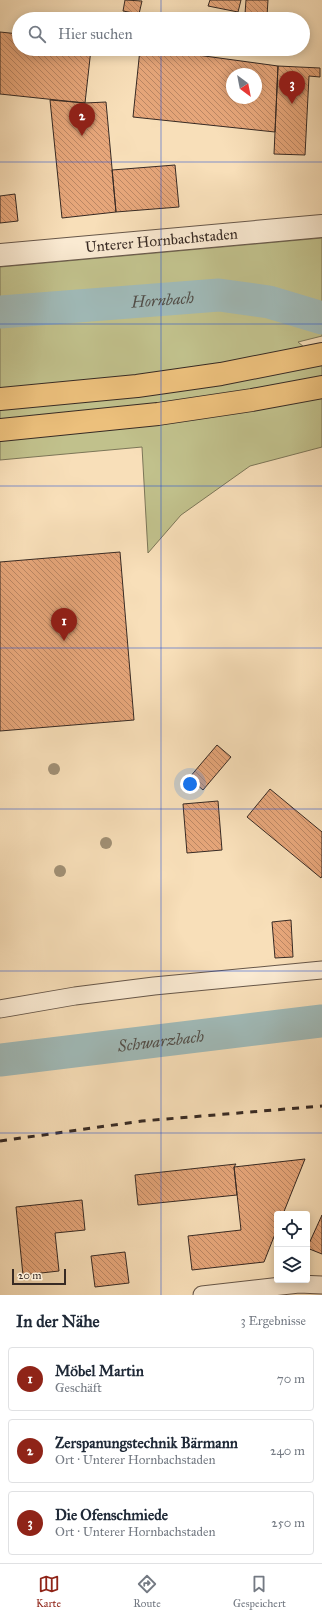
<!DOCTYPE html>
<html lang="de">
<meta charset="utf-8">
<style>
:root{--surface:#fff;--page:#f6f6f7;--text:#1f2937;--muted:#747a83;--line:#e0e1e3;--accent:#8f2418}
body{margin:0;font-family:"IM FELL Great Primer",serif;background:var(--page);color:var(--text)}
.controls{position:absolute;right:12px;bottom:12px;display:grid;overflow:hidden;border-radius:4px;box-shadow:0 2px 10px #0003}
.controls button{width:36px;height:36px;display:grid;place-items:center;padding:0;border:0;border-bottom:1px solid var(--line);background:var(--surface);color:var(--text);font:20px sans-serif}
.compass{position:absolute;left:226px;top:68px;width:36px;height:36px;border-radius:50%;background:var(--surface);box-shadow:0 2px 10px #0003;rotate:148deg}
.scale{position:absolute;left:12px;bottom:10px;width:54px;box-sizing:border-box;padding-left:4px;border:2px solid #372a24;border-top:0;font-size:11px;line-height:14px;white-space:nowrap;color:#372a24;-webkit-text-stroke:3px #faead2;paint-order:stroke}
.you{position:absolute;left:190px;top:784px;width:14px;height:14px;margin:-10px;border:3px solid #fff;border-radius:50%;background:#1a73e8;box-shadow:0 0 0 6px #1a73e833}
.badge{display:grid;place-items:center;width:26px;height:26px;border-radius:50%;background:var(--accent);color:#fff;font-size:13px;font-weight:700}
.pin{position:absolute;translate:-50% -33px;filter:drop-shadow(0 1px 2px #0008)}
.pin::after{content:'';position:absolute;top:21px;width:14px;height:12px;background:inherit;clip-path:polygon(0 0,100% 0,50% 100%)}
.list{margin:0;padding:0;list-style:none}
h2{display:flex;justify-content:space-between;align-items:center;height:52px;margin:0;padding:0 16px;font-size:17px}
h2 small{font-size:13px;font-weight:400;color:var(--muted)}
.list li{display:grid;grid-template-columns:26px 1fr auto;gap:12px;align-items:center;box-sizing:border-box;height:64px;margin:0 8px 8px;padding:0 8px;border:1px solid var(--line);border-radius:4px}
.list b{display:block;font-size:15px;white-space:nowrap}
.list p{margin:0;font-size:13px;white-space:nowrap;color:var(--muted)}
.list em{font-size:13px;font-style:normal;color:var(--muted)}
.icon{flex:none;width:22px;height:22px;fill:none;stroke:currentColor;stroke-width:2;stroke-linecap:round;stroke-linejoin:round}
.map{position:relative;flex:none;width:322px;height:1295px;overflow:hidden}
.search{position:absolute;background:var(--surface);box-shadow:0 2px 10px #0003;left:12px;right:12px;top:12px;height:44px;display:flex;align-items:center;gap:10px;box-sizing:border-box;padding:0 14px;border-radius:22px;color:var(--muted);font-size:15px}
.sheet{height:268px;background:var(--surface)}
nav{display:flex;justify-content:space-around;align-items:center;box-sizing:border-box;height:56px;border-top:1px solid var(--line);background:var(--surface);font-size:11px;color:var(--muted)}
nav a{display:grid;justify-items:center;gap:2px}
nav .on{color:var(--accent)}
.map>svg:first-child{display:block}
.grass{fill:#c1c18c;stroke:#7c7658}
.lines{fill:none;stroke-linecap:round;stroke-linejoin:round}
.river{stroke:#a0bab8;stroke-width:33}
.building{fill:url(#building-back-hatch);stroke:#372a24;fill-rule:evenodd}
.minor-casing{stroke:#675749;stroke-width:19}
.tertiary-casing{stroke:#675749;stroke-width:24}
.motorway-casing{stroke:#372a24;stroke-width:24}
.minor{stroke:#faead2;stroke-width:17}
.tertiary{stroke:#faead2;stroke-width:22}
.motorway{stroke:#ecc07c;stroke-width:22}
.rail{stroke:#372a24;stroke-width:3;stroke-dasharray:7 7;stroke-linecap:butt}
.tree{fill:#a19075}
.grid{fill:none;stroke:#1d4ed8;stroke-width:1;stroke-opacity:0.55}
.labels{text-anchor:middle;stroke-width:3;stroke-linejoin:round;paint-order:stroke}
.street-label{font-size:15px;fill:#372a24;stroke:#faead2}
.water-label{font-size:16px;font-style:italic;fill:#514e49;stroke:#faead2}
</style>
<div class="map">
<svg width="322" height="1295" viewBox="0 0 322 1295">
<defs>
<pattern id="building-back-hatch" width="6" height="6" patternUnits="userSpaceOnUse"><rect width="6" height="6" fill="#e6a67a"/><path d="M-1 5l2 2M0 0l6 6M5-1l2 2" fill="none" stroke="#bb8764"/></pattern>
</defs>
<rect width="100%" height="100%" fill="#f8dfb9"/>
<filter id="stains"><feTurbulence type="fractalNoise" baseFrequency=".005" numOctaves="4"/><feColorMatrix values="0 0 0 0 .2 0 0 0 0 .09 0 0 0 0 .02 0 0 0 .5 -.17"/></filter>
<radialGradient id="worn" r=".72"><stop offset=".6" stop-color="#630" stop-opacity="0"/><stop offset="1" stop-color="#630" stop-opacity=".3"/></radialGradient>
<path class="grass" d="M322,238V336L298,342L322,362V447L250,466L181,515L148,553L142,447L0,460V267Z"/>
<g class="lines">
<g class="river">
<path id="s1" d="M0,312L219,295L269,302L322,318"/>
<path id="s2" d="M0,1060L322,1021"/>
</g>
</g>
<path class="building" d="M125,0L142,1L139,14L123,11Z
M210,0H241L238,12L208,6Z
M246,0H268L267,16L245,14Z
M0,32L19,34V49H91L85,103L0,94Z
M140,49H153L278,66L275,132L133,117ZM232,74H256V98H232Z
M278,66L320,68V77L309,76L305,155L274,154Z
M50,100L85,103L106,102L116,212L62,218Z
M175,165L179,207L116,212L112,170Z
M15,194L18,221L0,223V196Z
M120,552L134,720L0,731V562Z
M217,745L231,757L203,790L189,778Z
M270,789L322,832V876L321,878L247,817Z
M218,801L222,850L187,853L183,804Z
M291,920L293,957L275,958L272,922Z
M305,1159L283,1214H277V1229L264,1262L192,1270L188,1236L241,1230L234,1167Z
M236,1164L234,1167L237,1195L138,1205L135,1175Z
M82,1200L85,1230L55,1233L59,1271L23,1275L16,1207Z
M322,1215V1254L307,1248Z
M125,1252L129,1283L95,1287L91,1256Z"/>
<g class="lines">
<g class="minor-casing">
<path id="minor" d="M0,1009L75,996L154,986L322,970
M202,1295L299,1284L322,1285"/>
</g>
<g class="tertiary-casing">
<g id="tertiary">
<path id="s3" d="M0,255L322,226"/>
</g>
</g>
<g class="motorway-casing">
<path id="motorway" d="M0,399L137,386L221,374L322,354
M0,430L158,414L252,400L322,387"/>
</g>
<use href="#minor" class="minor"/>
<use href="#tertiary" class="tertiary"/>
<use href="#motorway" class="motorway"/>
<path class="rail" d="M0,1141L142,1121L322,1106"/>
</g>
<g class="tree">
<circle cx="54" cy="769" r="6"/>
<circle cx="106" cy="843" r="6"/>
<circle cx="60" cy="871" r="6"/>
</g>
<path class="grid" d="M161,0V19M161,49V1295M0,162H322M0,324H322M0,486H322M0,648H322M0,809H322M0,971H322M0,1133H322"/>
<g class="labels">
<g class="street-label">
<text dy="5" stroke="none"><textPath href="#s3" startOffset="162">Unterer Hornbachstaden</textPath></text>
</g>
<g class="water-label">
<text dy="6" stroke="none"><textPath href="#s1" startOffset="163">Hornbach</textPath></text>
<text dy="6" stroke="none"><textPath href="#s2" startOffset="162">Schwarzbach</textPath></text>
</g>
</g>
<rect width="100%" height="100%" filter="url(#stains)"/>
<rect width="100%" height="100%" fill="url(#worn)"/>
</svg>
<div class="controls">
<button><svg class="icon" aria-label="locate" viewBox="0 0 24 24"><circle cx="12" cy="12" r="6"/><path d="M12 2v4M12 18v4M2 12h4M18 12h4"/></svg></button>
<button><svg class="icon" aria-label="layers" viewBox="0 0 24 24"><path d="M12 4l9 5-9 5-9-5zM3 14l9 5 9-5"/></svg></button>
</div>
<svg class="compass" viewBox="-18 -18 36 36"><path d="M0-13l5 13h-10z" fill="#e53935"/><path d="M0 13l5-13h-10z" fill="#747a83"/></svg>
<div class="scale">20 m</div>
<div class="you"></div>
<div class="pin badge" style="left:64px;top:641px">1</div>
<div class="pin badge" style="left:82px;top:136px">2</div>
<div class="pin badge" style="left:292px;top:104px">3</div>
<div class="search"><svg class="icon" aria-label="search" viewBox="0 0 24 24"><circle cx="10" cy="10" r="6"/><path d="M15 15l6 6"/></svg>Hier suchen</div>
</div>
<section class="sheet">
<h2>In der Nähe<small>3 Ergebnisse</small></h2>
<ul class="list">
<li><span class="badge">1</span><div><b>Möbel Martin</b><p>Geschäft</p></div><em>70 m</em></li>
<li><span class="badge">2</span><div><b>Zerspanungstechnik Bärmann</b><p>Ort · Unterer Hornbachstaden</p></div><em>240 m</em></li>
<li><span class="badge">3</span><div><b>Die Ofenschmiede</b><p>Ort · Unterer Hornbachstaden</p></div><em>250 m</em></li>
</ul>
</section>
<nav>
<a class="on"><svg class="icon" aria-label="map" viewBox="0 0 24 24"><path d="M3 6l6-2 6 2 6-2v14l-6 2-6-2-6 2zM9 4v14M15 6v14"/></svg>Karte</a>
<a><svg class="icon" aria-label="directions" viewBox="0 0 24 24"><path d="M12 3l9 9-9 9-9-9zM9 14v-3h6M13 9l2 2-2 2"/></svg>Route</a>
<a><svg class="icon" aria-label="saved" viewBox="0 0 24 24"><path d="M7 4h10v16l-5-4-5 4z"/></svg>Gespeichert</a>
</nav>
